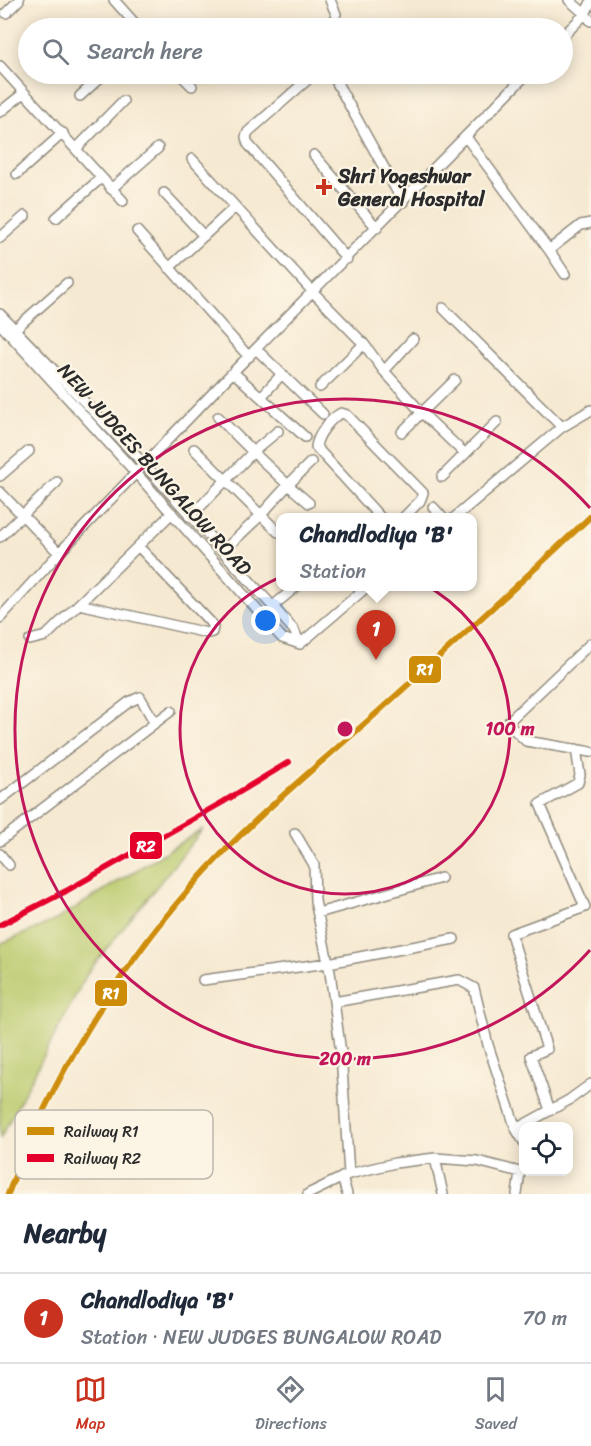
<!DOCTYPE html>
<meta charset="utf-8">
<style>
:root{--surface:#fff;--page:#f2f2f3;--text:#1f2937;--muted:#747a83;--line:#e0e1e3;--accent:#c8321e}
body{margin:0;font-family:Sriracha,sans-serif;background:var(--page);color:var(--text)}
.controls{position:absolute;right:18px;bottom:18px;display:grid;overflow:hidden;border-radius:12px;box-shadow:0 3px 15px #0003}
.controls button{width:54px;height:54px;display:grid;place-items:center;padding:0;border:0;border-bottom:2px solid var(--line);background:var(--surface);color:var(--text);font:30px sans-serif}
.you{position:absolute;left:266px;top:621px;width:21px;height:21px;margin:-15px;border:4px solid #fff;border-radius:50%;background:#1a73e8;box-shadow:0 0 0 9px #1a73e833}
.badge{display:grid;place-items:center;width:39px;height:39px;border-radius:50%;background:var(--accent);color:#fff;font-size:20px;font-weight:700}
.pin{position:absolute;translate:-50% -50px;filter:drop-shadow(0 2px 3px #0008)}
.pin::after{content:'';position:absolute;top:32px;width:21px;height:18px;background:inherit;clip-path:polygon(0 0,100% 0,50% 100%)}
.popup{position:absolute;left:276px;top:513px;width:201px;height:78px;box-sizing:border-box;display:grid;place-content:center;border-radius:12px;background:var(--surface);filter:drop-shadow(0 2px 4px #0005);font-size:20px;white-space:nowrap;color:var(--muted)}
.popup b{font-size:22px;color:var(--text)}
.popup::after{content:'';position:absolute;left:50%;top:100%;margin-left:-12px;border:12px solid transparent;border-top-color:var(--surface)}
.list{margin:0;padding:0;list-style:none}
h2{display:flex;justify-content:space-between;align-items:center;height:78px;margin:0;padding:0 24px;font-size:26px}
h2 small{font-size:20px;font-weight:400;color:var(--muted)}
.list li{display:grid;grid-template-columns:39px 1fr auto;gap:18px;align-items:center;box-sizing:border-box;height:90px;padding:0 24px;border-top:2px solid var(--line)}
.list b{display:block;font-size:22px;white-space:nowrap}
.list p{margin:0;font-size:20px;white-space:nowrap;color:var(--muted)}
.list em{font-size:20px;font-style:normal;color:var(--muted)}
.icon{flex:none;width:33px;height:33px;fill:none;stroke:currentColor;stroke-width:2;stroke-linecap:round;stroke-linejoin:round}
.map{position:relative;flex:none;width:591px;height:1194px;overflow:hidden}
.search{position:absolute;background:var(--surface);box-shadow:0 3px 15px #0003;left:18px;right:18px;top:18px;height:66px;display:flex;align-items:center;gap:15px;box-sizing:border-box;padding:0 21px;border-radius:33px;color:var(--muted);font-size:22px}
.sheet{height:168px;background:var(--surface)}
nav{display:flex;justify-content:space-around;align-items:center;box-sizing:border-box;height:84px;border-top:2px solid var(--line);background:var(--surface);font-size:16px;color:var(--muted)}
nav a{display:grid;justify-items:center;gap:3px}
nav .on{color:var(--accent)}
.map>svg:first-child{display:block}
.green{fill:#b9c96b;stroke:#727a4b;stroke-width:1.5}
.lines{fill:none;stroke-linecap:round;stroke-linejoin:round}
.street-casing{stroke:#908a7e;stroke-width:12}
.street{stroke:#fff;stroke-width:9}
.rail-1-casing{stroke:#fcf5e5;stroke-width:10}
.rail-2-casing{stroke:#fcf5e5;stroke-width:10}
.rail-1{stroke:#ce8d09;stroke-width:6}
.rail-2{stroke:#e4002b;stroke-width:6}
.ring{fill:none;stroke:#c2185b;stroke-width:3}
.poi-dot{fill:#c8321e;stroke:#fcf5e5;stroke-width:2}
.labels{text-anchor:middle;stroke-width:4.5;stroke-linejoin:round;paint-order:stroke}
.poi-label{font-size:20px;font-weight:bold;fill:#2b2b2b;stroke:#fcf5e5;text-anchor:start}
.street-label{font-size:20px;fill:#2b2b2b;stroke:#fcf5e5}
.key{fill:#fcf5e5;stroke:#bdb8ad;stroke-width:1.5}
.key-label{font-size:16px;fill:#2b2b2b}
.centre{fill:#c2185b;stroke:#fcf5e5;stroke-width:3}
.ring-label{font-size:18px;text-anchor:middle;font-weight:bold;fill:#c2185b;stroke:#fcf5e5;stroke-width:4.5;stroke-linejoin:round;paint-order:stroke}
.line-badge{stroke:#fcf5e5;stroke-width:2}
.badge-label{font-size:16px;text-anchor:middle;font-weight:bold;fill:#fff}
</style>
<div class="map">
<svg width="591" height="1194" viewBox="0 0 591 1194">
<rect width="100%" height="100%" fill="#fcf5e5"/>
<filter id="ink" filterUnits="userSpaceOnUse"><feTurbulence type="fractalNoise" baseFrequency=".0167" numOctaves="2"/><feDisplacementMap in="SourceGraphic" scale="12" xChannelSelector="R" yChannelSelector="G"/><feConvolveMatrix kernelMatrix="1 2 1 2 8 2 1 2 1" color-interpolation-filters="sRGB"/></filter>
<filter id="wash" filterUnits="userSpaceOnUse"><feTurbulence type="fractalNoise" baseFrequency=".008" numOctaves="4" result="noise"/><feDisplacementMap in="SourceGraphic" scale="24" xChannelSelector="R" yChannelSelector="G"/><feGaussianBlur stdDeviation="1.35" result="paint"/><feColorMatrix in="noise" values="0 0 0 0 0 0 0 0 0 0 0 0 0 0 0 0 0 1.4 0 .05"/><feComposite in="paint" operator="in"/></filter>
<g filter="url(#wash)">
<rect width="100%" height="100%" fill="#f6e9d1"/>
<path class="green" d="M203,829L88,972L0,1139V944L56,920Z"/>
</g>
<g filter="url(#ink)">
<g class="lines">
<g class="street-casing">
<path id="street" d="M114,0L139,28
M330,0L336,14
M569,0L585,14L591,21
M6,13L19,0
M562,37L585,14L591,2
M0,66L123,201
M180,74L192,86
M314,74L248,132L246,137L248,144L347,259
M332,74L403,202
M80,96L104,74
M0,112L24,93
M466,137L549,250L581,225L591,223
M77,148L123,101
M314,155L377,228
M192,159L313,292L364,344L384,371L422,413L465,454L442,477
M17,174L63,133
M111,189L158,148
M164,193L204,236
M56,218L101,178
M137,231L249,357
M0,238L25,216
M549,250L565,274
M169,268L235,207
M443,308L562,427
M0,314L144,464L294,630L300,644
M0,324L136,473L282,638L300,644
M14,330L67,283
M256,349L323,414
M384,371L413,339
M233,372L305,437
M320,387L364,344
M261,397L282,374
M218,417L253,452L278,431
M402,432L455,380
M194,449L278,532
M465,454L497,422
M0,476L29,451
M0,492L59,553
M309,503L288,485L311,462
M433,507L443,518
M189,516L197,510L253,452L288,485L260,516L223,551
M381,518L316,447C317,435 331,418 341,413L347,415L423,493L420,501L403,518
M454,518L562,427L591,410
M0,537L57,482
M79,604L207,633L212,632L213,628L212,624L138,546
M273,606L297,586
M0,618L59,553L233,372L527,74
M30,640L46,636L172,513
M591,643L507,723L526,741L591,752
M300,644L368,586
M155,723L171,711
M0,800L129,702L140,697L155,723L0,841
M295,833L314,865L315,901L330,972L341,1053L349,1174L308,1194
M0,854L9,865
M318,913L441,878
M203,980L328,963L454,939
M334,1002L459,980L474,988L488,1045L516,1129
M550,1110L531,1056L547,1049L511,934L585,907L540,804L578,783L580,775L576,749
M524,1142L516,1129L569,1100L591,1084
M435,1158L477,1161L520,1172L517,1194
M349,1174L395,1163L435,1158L443,1194
M342,1177L347,1194"/>
</g>
<use href="#street" class="street"/>
<g class="rail-1-casing">
<path id="rail-1" d="M8,1194C48,1085 115,974 191,887C245,825 309,773 370,719C445,652 518,585 591,516"/>
</g>
<g class="rail-2-casing">
<path id="rail-2" d="M0,925L66,891L223,802L289,762"/>
</g>
<use href="#rail-1" class="rail-1"/>
<use href="#rail-2" class="rail-2"/>
</g>
</g>
<g class="ring">
<circle cx="345" cy="729" r="165"/>
<path d="M590 950A330 330 0 1 1 590 508"/>
</g>
<path class="poi-dot" d="M321 178h6v6h6v6h-6v6h-6v-6h-6v-6h6z"/>
<g class="labels">
<g class="poi-label">
<text x="338" y="183">Shri Yogeshwar<tspan x="338" dy="23">General Hospital</tspan></text>
</g>
<g class="street-label">
<text transform="translate(155 469) rotate(48)" y="7">NEW JUDGES BUNGALOW ROAD</text>
</g>
</g>
<rect x="15" y="1110" width="198" height="69" rx="9" class="key"/>
<rect x="27" y="1127" width="27" height="8" fill="#ce8d09"/>
<rect x="27" y="1154" width="27" height="8" fill="#e4002b"/>
<g class="key-label">
<text x="64" y="1137">Railway R1</text>
<text x="64" y="1164">Railway R2</text>
</g>
<circle cx="345" cy="729" r="9" class="centre"/>
<g class="ring-label">
<text x="510" y="735">100 m</text>
<text x="345" y="1065">200 m</text>
</g>
<g class="line-badge">
<rect x="408" y="655" width="34" height="29" rx="6" fill="#ce8d09"/>
<rect x="129" y="831" width="34" height="29" rx="6" fill="#e4002b"/>
<rect x="94" y="979" width="34" height="28" rx="6" fill="#ce8d09"/>
</g>
<g class="badge-label">
<text x="425" y="675">R1</text>
<text x="146" y="852">R2</text>
<text x="111" y="999">R1</text>
</g>
</svg>
<div class="controls">
<button><svg class="icon" aria-label="locate" viewBox="0 0 24 24"><circle cx="12" cy="12" r="6"/><path d="M12 2v4M12 18v4M2 12h4M18 12h4"/></svg></button>
</div>
<div class="you"></div>
<div class="pin badge" style="left:376px;top:660px">1</div>
<div class="popup"><b>Chandlodiya 'B'</b>Station</div>
<div class="search"><svg class="icon" aria-label="search" viewBox="0 0 24 24"><circle cx="10" cy="10" r="6"/><path d="M15 15l6 6"/></svg>Search here</div>
</div>
<section class="sheet">
<h2>Nearby<small></small></h2>
<ul class="list">
<li><span class="badge">1</span><div><b>Chandlodiya 'B'</b><p>Station · NEW JUDGES BUNGALOW ROAD</p></div><em>70 m</em></li>
</ul>
</section>
<nav>
<a class="on"><svg class="icon" aria-label="map" viewBox="0 0 24 24"><path d="M3 6l6-2 6 2 6-2v14l-6 2-6-2-6 2zM9 4v14M15 6v14"/></svg>Map</a>
<a><svg class="icon" aria-label="directions" viewBox="0 0 24 24"><path d="M12 3l9 9-9 9-9-9zM9 14v-3h6M13 9l2 2-2 2"/></svg>Directions</a>
<a><svg class="icon" aria-label="saved" viewBox="0 0 24 24"><path d="M7 4h10v16l-5-4-5 4z"/></svg>Saved</a>
</nav>
